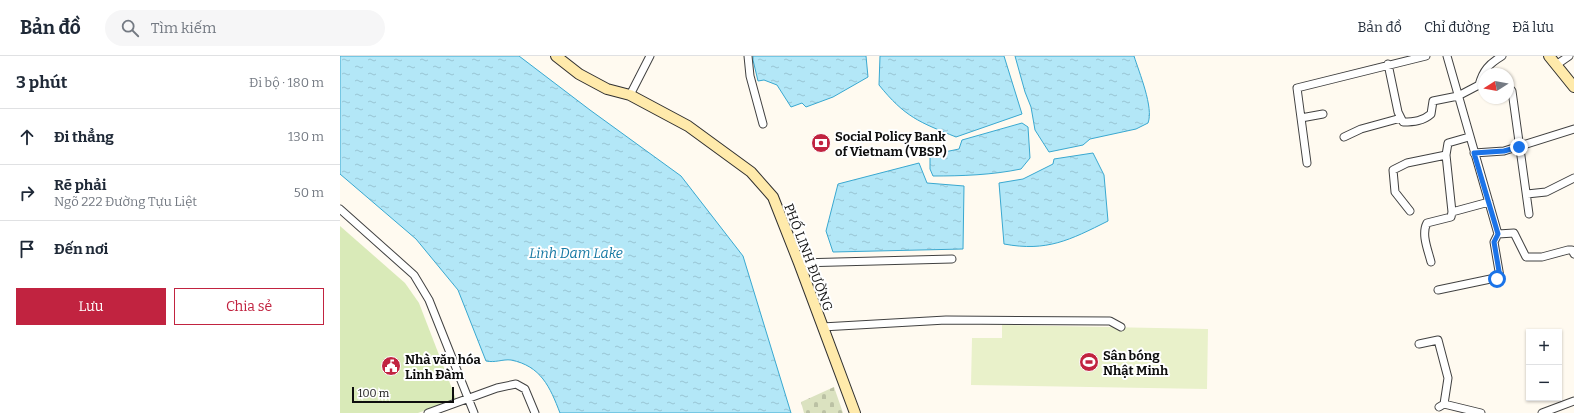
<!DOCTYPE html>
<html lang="vi">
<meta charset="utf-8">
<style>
:root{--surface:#fff;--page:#f6f6f7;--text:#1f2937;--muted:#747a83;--line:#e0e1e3;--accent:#c12340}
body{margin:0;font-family:Bitter,serif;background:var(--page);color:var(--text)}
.controls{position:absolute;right:12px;bottom:12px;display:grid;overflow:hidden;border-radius:0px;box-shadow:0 1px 3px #0004}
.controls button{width:36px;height:36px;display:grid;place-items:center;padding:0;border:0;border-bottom:1px solid var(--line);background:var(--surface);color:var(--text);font:20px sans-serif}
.compass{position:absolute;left:1138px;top:12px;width:36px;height:36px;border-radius:50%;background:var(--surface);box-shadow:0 1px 3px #0004;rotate:259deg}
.scale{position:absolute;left:12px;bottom:10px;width:102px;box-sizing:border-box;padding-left:4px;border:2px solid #0e0e0e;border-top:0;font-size:11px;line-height:14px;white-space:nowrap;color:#0e0e0e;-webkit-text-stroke:3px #fff;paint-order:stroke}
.stop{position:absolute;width:12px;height:12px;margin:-9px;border:3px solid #1a73e8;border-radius:50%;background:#fff}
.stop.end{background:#1a73e8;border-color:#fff;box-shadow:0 1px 4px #0008}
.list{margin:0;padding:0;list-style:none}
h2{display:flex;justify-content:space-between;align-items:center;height:52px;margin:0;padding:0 16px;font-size:17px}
h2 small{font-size:13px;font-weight:400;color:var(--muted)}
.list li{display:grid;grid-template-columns:26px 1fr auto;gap:12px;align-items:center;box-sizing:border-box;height:56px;padding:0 16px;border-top:1px solid var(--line)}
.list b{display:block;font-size:15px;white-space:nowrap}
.list p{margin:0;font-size:13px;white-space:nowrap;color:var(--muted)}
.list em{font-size:13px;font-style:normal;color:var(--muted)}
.actions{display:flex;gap:8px;padding:12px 16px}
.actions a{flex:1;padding:9px 0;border:1px solid var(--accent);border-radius:0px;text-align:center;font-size:14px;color:var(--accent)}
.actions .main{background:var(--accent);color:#fff}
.icon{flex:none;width:22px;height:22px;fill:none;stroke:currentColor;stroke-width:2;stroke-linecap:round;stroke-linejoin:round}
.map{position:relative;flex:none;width:1234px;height:357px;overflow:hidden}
header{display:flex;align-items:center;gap:24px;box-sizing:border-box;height:56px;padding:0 20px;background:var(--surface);border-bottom:1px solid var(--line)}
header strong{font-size:19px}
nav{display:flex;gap:22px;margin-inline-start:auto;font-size:14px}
.search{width:280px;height:36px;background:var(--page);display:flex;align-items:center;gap:10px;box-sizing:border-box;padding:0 14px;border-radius:22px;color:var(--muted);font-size:15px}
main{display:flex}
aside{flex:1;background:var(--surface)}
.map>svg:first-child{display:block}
.cemetery{fill:url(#cemetery-stones)}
.park{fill:#d9eab8}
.pitch{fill:#e9f1ca}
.water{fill:url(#water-ripples);stroke:#39a8d0}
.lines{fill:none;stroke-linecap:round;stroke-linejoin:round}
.street-casing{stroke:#414141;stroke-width:9}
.secondary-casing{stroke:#303030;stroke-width:12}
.street{stroke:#fff;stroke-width:7}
.secondary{stroke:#ffeaab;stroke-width:10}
.route{stroke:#1a73e8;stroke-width:5}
.labels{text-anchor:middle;stroke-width:4;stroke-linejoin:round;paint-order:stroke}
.poi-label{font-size:13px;font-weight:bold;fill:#0e0e0e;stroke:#fff;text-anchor:start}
.street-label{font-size:13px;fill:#0e0e0e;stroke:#fff}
.water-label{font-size:14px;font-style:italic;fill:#1578a3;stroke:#fff}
</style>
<header>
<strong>Bản đồ</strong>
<div class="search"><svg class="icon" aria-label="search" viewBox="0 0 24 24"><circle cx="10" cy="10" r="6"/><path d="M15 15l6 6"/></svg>Tìm kiếm</div>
<nav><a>Bản đồ</a><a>Chỉ đường</a><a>Đã lưu</a></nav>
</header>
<main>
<aside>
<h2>3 phút<small>Đi bộ · 180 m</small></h2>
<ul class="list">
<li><svg class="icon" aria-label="ahead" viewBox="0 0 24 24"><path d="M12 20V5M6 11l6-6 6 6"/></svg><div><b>Đi thẳng</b></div><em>130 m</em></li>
<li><svg class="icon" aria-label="right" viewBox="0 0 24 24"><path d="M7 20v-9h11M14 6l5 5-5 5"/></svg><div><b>Rẽ phải</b><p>Ngõ 222 Đường Tựu Liệt</p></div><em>50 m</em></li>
<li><svg class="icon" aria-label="arrive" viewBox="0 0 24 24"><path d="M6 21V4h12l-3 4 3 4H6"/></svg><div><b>Đến nơi</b></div></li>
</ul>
<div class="actions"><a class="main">Lưu</a><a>Chia sẻ</a></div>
</aside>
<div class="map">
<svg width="1234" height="357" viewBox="0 0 1234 357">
<defs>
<pattern id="cemetery-stones" width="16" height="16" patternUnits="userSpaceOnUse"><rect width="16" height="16" fill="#dbe2c0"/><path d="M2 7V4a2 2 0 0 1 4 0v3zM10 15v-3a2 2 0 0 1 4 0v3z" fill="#bbc1a4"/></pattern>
<pattern id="water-ripples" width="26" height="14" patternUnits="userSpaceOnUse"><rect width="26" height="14" fill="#b3e7f7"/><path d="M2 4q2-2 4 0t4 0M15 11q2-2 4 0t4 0" fill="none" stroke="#99c5d3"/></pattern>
</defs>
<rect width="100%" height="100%" fill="#fffaf0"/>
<path class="cemetery" d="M494,331L503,357H464L461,346Z"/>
<path class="park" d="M0,170L65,227L79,247L116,343L78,357H0Z"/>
<path class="pitch" d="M662,269L868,273L867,333L631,329L632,282H662Z"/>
<path class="water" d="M0,0H179L250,54L341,120L403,200L451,357H220C210,331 201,310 171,304C163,303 155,307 146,305L118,234L76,183L0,118Z
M413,0H526L528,21L493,41L466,51L462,47L451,51L437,29L424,24L418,25L413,4Z
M540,0H664L682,58L616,81C579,66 565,61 539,29Z
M675,0H794C799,16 814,52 808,67L796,73L750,83L743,89L709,96L695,74L691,51L685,36Z
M682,67L688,71L690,102L681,113C652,119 622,120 593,120L590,113V99L619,93L622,84Z
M753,97L764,119L768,165C730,184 707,196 664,188L659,127L683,123L713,108L714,103Z
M579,107L587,127L624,130L623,193L493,196L486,175L498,128Z"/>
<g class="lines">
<g class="street-casing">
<path id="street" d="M408,0L410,20L423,68
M1048,8L1058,56L1063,66C1074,66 1083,65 1091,58L1093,45L1118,40L1139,29C1143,14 1149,8 1162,0
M1216,9L1229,0
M1168,30L1172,35L1189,158
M290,39L310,0
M961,62L983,58
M1004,81L1021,73L1061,62
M1134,97L1164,95L1234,73
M967,107L957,32L1086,0
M1187,138L1206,136L1234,122
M0,153L74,219L89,244L134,357
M1070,155L1055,136L1053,114L1067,107L1106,99
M1112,156L1149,146
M1158,178L1174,177L1186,201H1202L1228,194H1232L1234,198
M1091,206C1088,194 1081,178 1087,167L1111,161L1112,156L1106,99L1108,87L1129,81
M459,207L612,203
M1098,234L1160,221L1154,186L1158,178L1107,0
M482,271L606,264L770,265L781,271
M1079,288L1098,284L1108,322L1104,348L1099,351
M1104,348L1141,357
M88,357L157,332L176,328L185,333L195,357
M1202,357L1234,345"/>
</g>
<g class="secondary-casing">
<path id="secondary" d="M216,0L239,18L267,33L290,39L348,70L411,116L433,141L459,207L515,357
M1209,0L1234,31"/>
</g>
<use href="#street" class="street"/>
<use href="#secondary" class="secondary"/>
</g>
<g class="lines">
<path class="route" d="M1157,223L1160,221L1154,186L1158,178L1134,97L1164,95L1179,91"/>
</g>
<defs>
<g id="bank-disc" transform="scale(1)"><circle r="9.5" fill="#c12340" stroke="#fff"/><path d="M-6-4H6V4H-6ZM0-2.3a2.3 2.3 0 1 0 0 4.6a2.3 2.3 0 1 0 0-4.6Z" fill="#fff"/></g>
<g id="stadium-disc" transform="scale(1)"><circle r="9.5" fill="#c12340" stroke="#fff"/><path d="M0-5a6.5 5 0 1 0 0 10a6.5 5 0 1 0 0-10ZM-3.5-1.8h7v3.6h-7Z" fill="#fff"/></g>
<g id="civic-disc" transform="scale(1)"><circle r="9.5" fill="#c12340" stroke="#fff"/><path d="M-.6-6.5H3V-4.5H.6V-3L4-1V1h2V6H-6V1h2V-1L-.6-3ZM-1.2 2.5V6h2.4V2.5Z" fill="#fff"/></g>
</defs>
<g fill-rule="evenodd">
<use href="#bank-disc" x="481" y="87"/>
<use href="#stadium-disc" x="749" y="306"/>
<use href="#civic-disc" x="51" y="310"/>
</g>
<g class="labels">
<g class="poi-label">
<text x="495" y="85">Social Policy Bank<tspan x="495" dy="15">of Vietnam (VBSP)</tspan></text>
<text x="763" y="304">Sân bóng<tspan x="763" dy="15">Nhật Minh</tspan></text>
<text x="65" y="308">Nhà văn hóa<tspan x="65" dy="15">Linh Đàm</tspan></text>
</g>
<g class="street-label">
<text transform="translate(469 201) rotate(69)" y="5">PHỐ LINH ĐƯỜNG</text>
</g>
<g class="water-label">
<text x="236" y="202">Linh Dam Lake</text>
</g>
</g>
</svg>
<div class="controls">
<button>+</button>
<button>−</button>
</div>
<svg class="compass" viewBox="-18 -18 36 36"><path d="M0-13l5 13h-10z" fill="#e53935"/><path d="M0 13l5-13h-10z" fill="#747a83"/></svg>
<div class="scale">100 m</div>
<div class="stop" style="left:1157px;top:223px"></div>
<div class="stop end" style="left:1179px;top:91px"></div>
</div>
</main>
